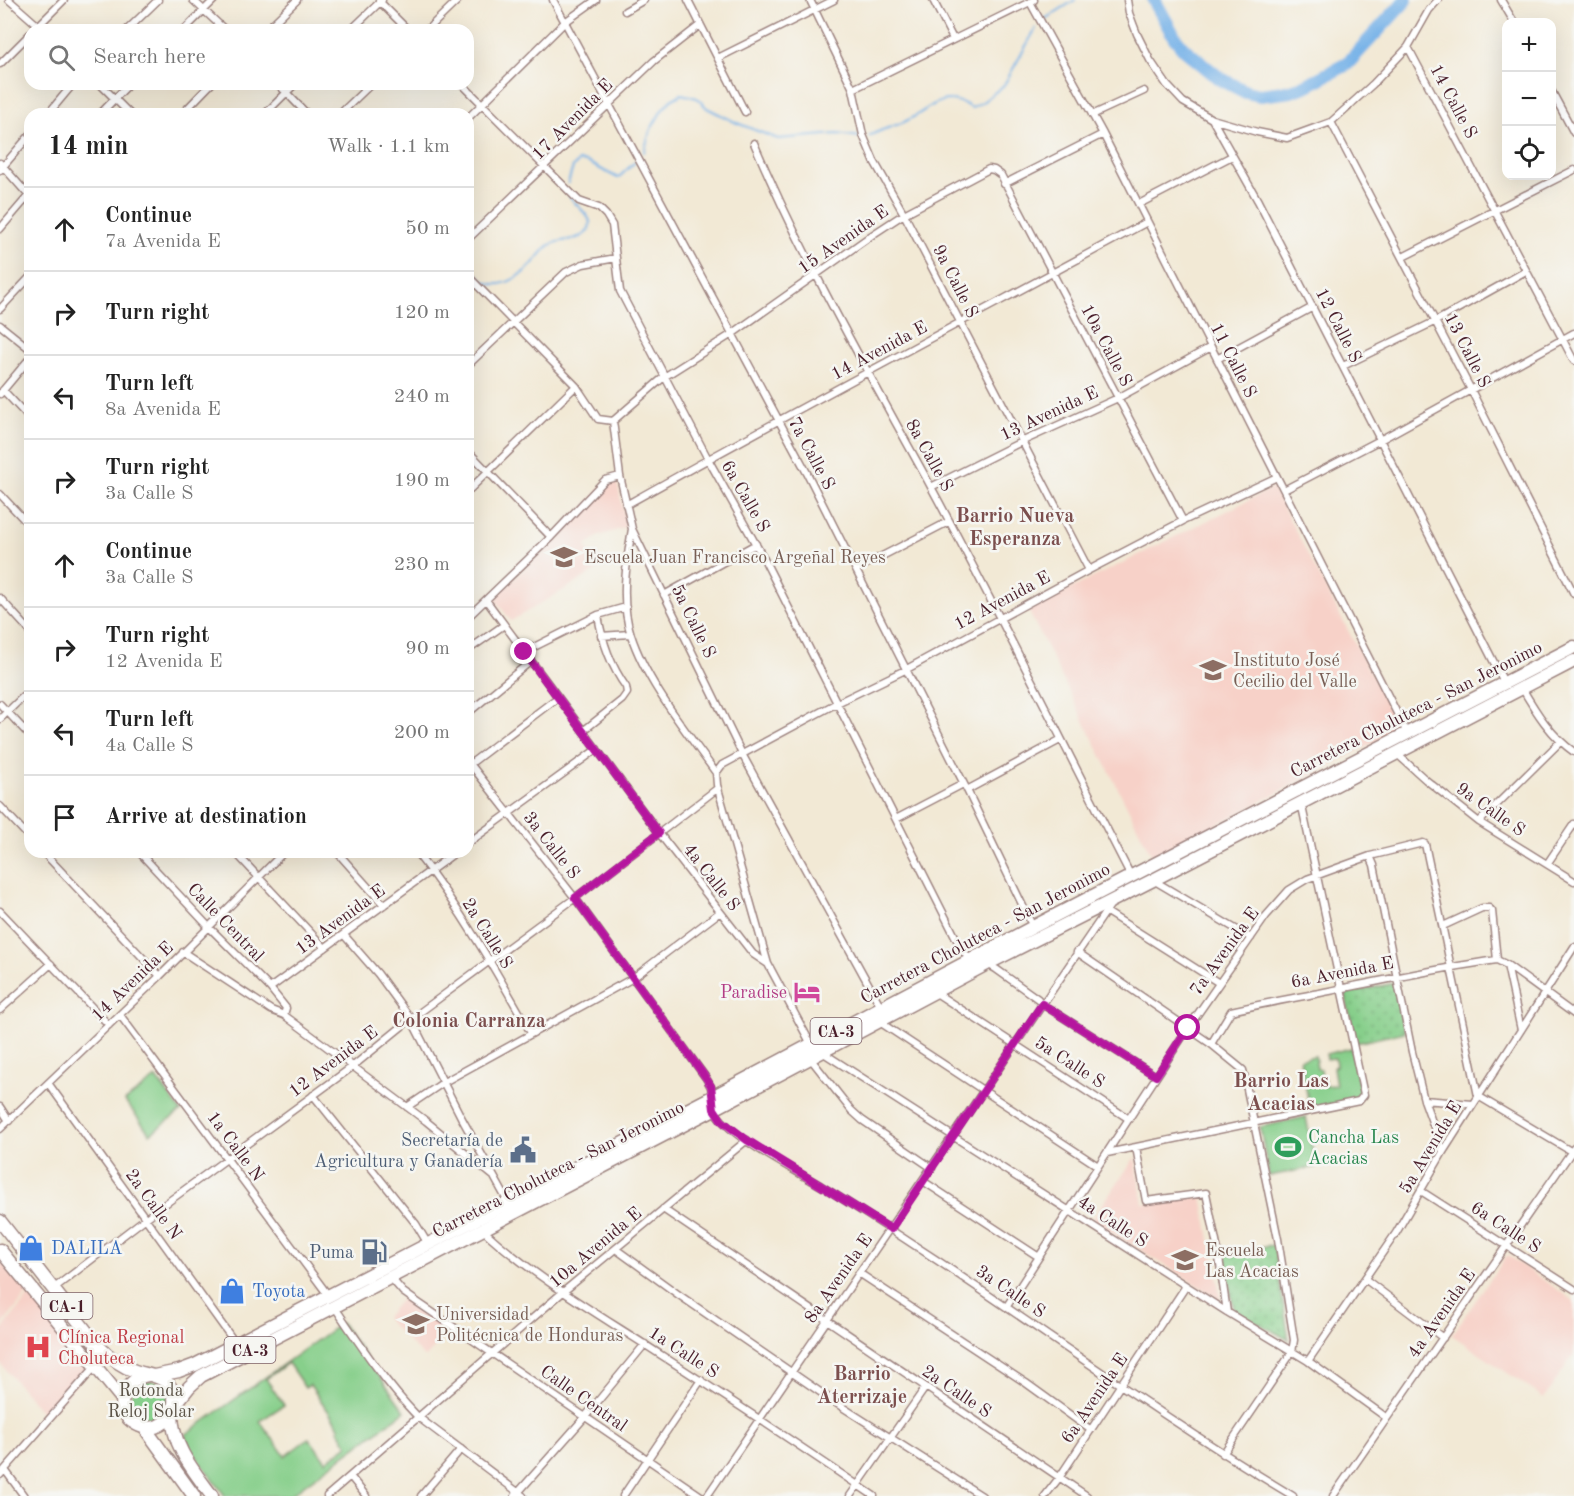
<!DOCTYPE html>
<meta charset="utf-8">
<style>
:root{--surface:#fff;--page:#f6f6f6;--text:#222;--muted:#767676;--line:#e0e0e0}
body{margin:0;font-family:"Old Standard TT",serif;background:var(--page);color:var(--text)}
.controls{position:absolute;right:18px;top:18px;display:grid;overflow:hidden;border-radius:12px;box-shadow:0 6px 24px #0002}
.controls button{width:54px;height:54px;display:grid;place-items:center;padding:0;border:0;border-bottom:2px solid var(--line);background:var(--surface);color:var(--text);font:30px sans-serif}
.stop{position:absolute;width:18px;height:18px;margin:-14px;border:4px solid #b5179e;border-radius:50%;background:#fff}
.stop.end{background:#b5179e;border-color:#fff;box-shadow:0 2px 6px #0008}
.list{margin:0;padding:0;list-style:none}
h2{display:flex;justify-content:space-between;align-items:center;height:78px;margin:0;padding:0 24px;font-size:26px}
h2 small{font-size:20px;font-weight:400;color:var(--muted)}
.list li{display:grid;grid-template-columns:39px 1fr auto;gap:18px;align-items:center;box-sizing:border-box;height:84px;padding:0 24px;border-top:2px solid var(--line)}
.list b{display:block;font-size:22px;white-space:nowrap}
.list p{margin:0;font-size:20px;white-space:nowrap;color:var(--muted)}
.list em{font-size:20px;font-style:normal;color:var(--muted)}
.icon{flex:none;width:33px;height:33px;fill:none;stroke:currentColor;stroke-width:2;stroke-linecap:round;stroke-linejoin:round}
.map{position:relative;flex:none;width:1574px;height:1496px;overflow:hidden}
.search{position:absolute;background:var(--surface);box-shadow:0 6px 24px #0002;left:24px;top:24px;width:450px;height:66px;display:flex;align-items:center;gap:15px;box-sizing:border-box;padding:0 21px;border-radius:18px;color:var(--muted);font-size:22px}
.panel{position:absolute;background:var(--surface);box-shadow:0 6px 24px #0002;left:24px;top:108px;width:450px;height:750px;border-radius:18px}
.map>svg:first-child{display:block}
.built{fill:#f7d1c8}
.park{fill:url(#park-dots);stroke:#68775b;stroke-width:1.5}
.garden{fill:#87cf8b;stroke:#68775b;stroke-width:1.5;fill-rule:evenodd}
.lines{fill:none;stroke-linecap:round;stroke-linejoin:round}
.stream{stroke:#77b2e8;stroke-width:2}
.river{stroke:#77b2e8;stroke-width:14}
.street-casing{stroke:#9e8480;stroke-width:9}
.highway-casing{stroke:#9e8480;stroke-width:15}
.street{stroke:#fff;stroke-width:6}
.highway{stroke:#fff;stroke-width:12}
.route{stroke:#b5179e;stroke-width:8}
.labels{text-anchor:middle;stroke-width:5;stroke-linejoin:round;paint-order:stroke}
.shield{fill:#f6f6f2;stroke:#7e6067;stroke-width:1.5}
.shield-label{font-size:16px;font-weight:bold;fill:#4a1f2b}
.street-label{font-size:18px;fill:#4a1f2b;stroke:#f6f6f2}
.education-label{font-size:18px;fill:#785e54;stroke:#f6f6f2;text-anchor:start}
.hotel-label{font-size:18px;fill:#b23c85;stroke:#f6f6f2;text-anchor:end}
.leisure-label{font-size:18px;fill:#27864d;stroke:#f6f6f2;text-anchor:start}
.service-label{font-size:18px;fill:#4e5e75;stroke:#f6f6f2;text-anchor:end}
.shop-label{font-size:18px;fill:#366cbe;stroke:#f6f6f2;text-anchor:start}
.health-label{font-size:18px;fill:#be3a42;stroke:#f6f6f2;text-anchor:start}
.park-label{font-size:18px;fill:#5c5448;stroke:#f6f6f2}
.neighbourhood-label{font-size:20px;font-weight:bold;fill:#7c4f4e;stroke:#f6f6f2}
</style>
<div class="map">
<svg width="1574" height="1496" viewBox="0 0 1574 1496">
<defs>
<pattern id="park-dots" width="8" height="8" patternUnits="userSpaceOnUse" patternTransform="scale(1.5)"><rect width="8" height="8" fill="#87cf8b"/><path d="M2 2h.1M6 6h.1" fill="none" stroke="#76b178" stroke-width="1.8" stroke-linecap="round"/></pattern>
</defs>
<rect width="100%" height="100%" fill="#f6f6f2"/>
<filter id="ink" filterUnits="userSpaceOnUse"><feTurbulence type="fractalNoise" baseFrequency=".0167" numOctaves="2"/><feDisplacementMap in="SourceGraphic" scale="12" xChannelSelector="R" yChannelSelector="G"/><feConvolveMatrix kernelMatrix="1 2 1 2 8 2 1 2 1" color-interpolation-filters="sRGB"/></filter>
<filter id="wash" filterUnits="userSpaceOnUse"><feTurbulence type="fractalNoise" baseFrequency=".008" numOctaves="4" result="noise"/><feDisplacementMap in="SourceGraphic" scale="24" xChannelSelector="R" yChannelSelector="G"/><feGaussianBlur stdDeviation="1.35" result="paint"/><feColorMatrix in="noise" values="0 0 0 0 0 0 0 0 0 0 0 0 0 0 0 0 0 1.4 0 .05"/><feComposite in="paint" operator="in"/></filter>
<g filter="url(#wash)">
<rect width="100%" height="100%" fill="#f2e9d5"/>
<path class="built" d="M617,481L627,527L599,536L585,546L599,569L511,621L494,598L564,531L605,483Z
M1273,488L1400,729L1153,858L1028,610Z
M1135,1157L1143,1204L1202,1196L1221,1300L1092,1220Z
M1507,1255L1574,1301V1354L1544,1398L1452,1335Z
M0,1261L29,1292L0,1328Z
M31,1293L92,1367L46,1417L0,1363V1332Z
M403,1297L450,1330L425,1358L385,1318Z"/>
<path class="park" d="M1395,983L1405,1032L1356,1043L1345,994Z
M1274,1245L1289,1340L1234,1310L1223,1252Z"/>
<path class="garden" d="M1351,1048L1361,1094L1354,1100L1310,1109L1300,1059L1315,1056L1317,1069H1321L1322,1080H1324L1325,1086L1336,1085L1333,1067L1336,1066L1335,1058L1327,1059L1326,1054Z
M156,1078L181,1111L150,1134L125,1101Z
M1306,1117L1316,1167L1269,1176L1260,1127Z
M341,1323L405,1411L289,1496H225L188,1445L185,1435ZM288,1363L305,1388L310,1385L340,1428L338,1430L348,1445L326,1461L309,1438L285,1456L260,1421L284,1405L266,1379Z
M131 1400a19 19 0 1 1 38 0a19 19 0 1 1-38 0Z"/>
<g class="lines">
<path class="stream" d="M1045,19L1075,0
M869,136C880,130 892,127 904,122C931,110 941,88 972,108L984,101L1004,85L1036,28
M644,152L650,131L662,110L671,100L682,94L697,98L707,108L737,123L778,139L837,134L861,137
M568,183L573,167L579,161L587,162L618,178L635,162
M468,265C474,271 481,281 488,283C506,289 526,272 536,260C541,255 545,247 552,244C564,238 588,242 590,224C591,215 575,206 569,195"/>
<path class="river" d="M1154,0L1175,38L1184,49L1219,78L1246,92L1260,95L1291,91L1305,86L1347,64L1406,0"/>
</g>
</g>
<g filter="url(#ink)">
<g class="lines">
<g class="street-casing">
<path id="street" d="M9,0L43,30
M193,0L225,30
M553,0L807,473L967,790L1033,927
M688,0L745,112
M810,0L853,89L863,135L874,161L904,214L1089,570
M933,0L953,39
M1127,0L1129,13L1137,34L1150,60L1167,85L1183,102L1212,119L1258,201L1504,682
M1501,0L1514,22
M379,1L408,30
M1030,2L1103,134L1407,733
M625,11L644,0
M34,30L64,0
M127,30L158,0
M184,30L214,0
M266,30L297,0
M351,30L382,0
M427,30L458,0
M1408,47L1574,361
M718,58L834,0
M0,64L30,34
M100,84L130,114
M278,84L307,114
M462,84L579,201L599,208L606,215L612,225L620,291L708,459L764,559L962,950L970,960
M853,89L1034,0
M1552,92L1574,133
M48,114L73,84
M100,114L129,84
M182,114L211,84
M265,114L295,84
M340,114L371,84
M1092,115L1144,91
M468,118L565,22L596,0
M1212,119L1257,132L1287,138L1331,122L1373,84L1408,47L1429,10L1438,0
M1331,122L1470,388L1574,594
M754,143C804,261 868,372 930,485C1000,614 1064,746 1131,876
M0,163L30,197
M0,170L30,135
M1004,184L1103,134
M1139,204L1232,156
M0,229L30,194
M468,239L654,61L700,25
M1403,257L1574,170
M468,276L576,386L598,419L613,421
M0,309L30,277
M0,325L30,349
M1217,359L1313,307
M468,365L566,272L583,264L616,258
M1343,366L1436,321L1526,271
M3,390L30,419
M0,394L30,358
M613,421L664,377L732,334L872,235L904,214L989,169L994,170L1001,175L1183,521
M613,421L620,476L632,529L742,754L881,1007
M468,451L551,537
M931,487L1021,442L1118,398L1211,347
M1284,490L1380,440L1574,333
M468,491L576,386
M0,494L30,526
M626,505C798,408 973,316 1147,222
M632,529C626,564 620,601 631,635C646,682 687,732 716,773
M857,569L948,522
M664,595L756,544
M0,598L30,631
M486,600L659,833L753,954L768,964L811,1044
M468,617L551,537L605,480L620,476
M601,636L630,634
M468,650L504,625
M524,652L598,615L626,607
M1522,688C1536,712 1551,736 1574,752
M0,704L30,736
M468,713L531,661
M0,719L30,690
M583,731L622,700L627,693L626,687C611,666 602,641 598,615
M1397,754L1426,780L1479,822L1574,881
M468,761L575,898L706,1078L711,1087L713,1098
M470,764L557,698
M967,790L1060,740
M0,806L30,838
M896,819L963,784
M1479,822L1560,742
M468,843L597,749
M43,852L160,976
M139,852L208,926L270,988L286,1008L284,1015
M235,852L325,948
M337,852L384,905
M416,852C460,908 496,971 531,1033
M1370,856L1374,865L1412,1052L1424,1100L1443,1152
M1547,864L1574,824
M1153,880L1251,938
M0,911L109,1025
M1105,911L1219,983
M1443,926L1482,908H1489L1492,911L1497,960
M344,935L378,974L411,1019L461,1117L508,1202
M183,952L271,1010L284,1015L426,1121L492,1175
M1077,952L1211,1044L1243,1070L1278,1239L1294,1340L1292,1352L1223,1454
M1497,960L1507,965L1574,1014
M768,964L717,785L716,773L722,765L837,703L905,670L1089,570L1183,521L1277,477
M987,964L996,969L1038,999L1042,1004L1156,1076
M1507,965L1521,1030
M270,988L456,852
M936,993L1129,1119
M0,1010L51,964
M120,1015L328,1295
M878,1021L1098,1166
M1211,1044L1231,1011C1269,1002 1306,996 1344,988C1395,978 1445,967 1497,960
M822,1052L1227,1312L1308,1361L1387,1418
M810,1058L851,1110L862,1120L932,1168
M48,1083L236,1344
M313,1095L416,1224L428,1244
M1424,1100L1473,1104
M0,1107L9,1121
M407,1107L444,1082L633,978L720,912
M714,1109C725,1135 797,1171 823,1187C983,1285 1132,1400 1293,1496
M0,1129L160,976L284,852
M1136,1147L1146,1201L1206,1193L1218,1251L1227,1312
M1107,1153L1359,1101L1364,1095L1301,802
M923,1181L1039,1257
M1421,1191L1574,1289
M663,1209L1087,1496
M482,1229C536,1279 600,1315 661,1355C733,1401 803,1448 874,1496
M617,1250L679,1295L839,1405L982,1496
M859,1273L1026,1383L1091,1430
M391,1278L403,1292L420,1304L701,1496
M1365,1279L1443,1338
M53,1289L146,1218L352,1067L411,1019L575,898L718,788
M334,1306C360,1345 386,1384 418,1417L523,1496
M1007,1306L1188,1028L1266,916L1289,890L1307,879L1370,856L1423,843L1425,844L1478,1096L1574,1153
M1308,1361L1396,1233L1443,1152L1574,947
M5,1470L24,1496
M0,1475L95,1367
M350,1476L366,1496
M327,1496L563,1292L747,1140
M421,1496L461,1449
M515,1496L585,1417L645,1344
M623,1496L701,1380
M707,1496L1111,904
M850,1496L925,1388
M1045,1496L1059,1478L1186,1286
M1333,1496L1574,1148"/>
</g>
<g class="highway-casing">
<path id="highway" d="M0,1221L97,1345C108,1356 120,1366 135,1371C144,1374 156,1375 165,1381C180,1393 176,1418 158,1426C151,1429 143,1428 136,1424C111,1411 123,1379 148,1375
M0,1250L122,1399
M154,1376L179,1371L195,1365L712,1097L1033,927L1574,647
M174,1406L189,1387L201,1376L714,1109L987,964L1153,880L1574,661
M172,1413C172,1446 193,1470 212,1496
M144,1427L194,1496"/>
</g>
<use href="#street" class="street"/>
<use href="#highway" class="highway"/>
</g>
</g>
<g class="lines" filter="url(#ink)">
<path class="route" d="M524,652L659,833L575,898L706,1078L711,1086L714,1109L722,1121L747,1140L891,1229L1042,1004L1156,1076L1188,1028"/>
</g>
<defs>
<g id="school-bare" transform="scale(2.07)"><path d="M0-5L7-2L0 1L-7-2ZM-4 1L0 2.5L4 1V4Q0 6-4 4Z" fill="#8d6e63" stroke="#f6f6f2" stroke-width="2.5" paint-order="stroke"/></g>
<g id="hotel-bare" transform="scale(2.07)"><path d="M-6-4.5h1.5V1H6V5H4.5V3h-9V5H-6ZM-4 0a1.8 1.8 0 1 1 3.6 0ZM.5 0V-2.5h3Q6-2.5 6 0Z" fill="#d1479c" stroke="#f6f6f2" stroke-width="2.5" paint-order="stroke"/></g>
<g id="stadium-bare" transform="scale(2.07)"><path d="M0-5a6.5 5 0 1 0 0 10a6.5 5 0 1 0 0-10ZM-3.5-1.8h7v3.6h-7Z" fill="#2e9e5b" stroke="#f6f6f2" stroke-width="2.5" paint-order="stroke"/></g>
<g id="civic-bare" transform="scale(2.07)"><path d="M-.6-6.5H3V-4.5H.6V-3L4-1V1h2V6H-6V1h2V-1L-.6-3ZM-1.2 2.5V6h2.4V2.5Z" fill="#5c6f8a" stroke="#f6f6f2" stroke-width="2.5" paint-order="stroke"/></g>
<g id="shop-bare" transform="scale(2.07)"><path d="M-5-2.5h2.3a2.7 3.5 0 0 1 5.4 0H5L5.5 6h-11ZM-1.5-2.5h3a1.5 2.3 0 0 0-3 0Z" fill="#3f7fe0" stroke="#f6f6f2" stroke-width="2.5" paint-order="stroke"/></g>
<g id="fuel-bare" transform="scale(2.07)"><path d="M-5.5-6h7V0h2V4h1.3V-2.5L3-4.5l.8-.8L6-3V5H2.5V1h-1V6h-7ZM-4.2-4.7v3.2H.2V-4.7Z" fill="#5c6f8a" stroke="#f6f6f2" stroke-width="2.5" paint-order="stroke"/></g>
<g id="university-bare" transform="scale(2.07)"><path d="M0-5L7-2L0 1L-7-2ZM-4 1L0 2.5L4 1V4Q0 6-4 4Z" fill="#8d6e63" stroke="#f6f6f2" stroke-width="2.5" paint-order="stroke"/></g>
<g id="hospital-bare" transform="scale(2.07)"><path d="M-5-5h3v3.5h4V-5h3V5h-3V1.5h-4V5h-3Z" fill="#e0444e" stroke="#f6f6f2" stroke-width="2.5" paint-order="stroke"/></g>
</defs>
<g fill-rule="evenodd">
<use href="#school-bare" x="564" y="557"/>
<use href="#school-bare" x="1213" y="670"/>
<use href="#hotel-bare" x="807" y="992"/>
<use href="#stadium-bare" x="1288" y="1147"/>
<use href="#civic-bare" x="523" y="1150"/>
<use href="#shop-bare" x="31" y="1248"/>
<use href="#fuel-bare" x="374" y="1252"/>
<use href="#school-bare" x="1185" y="1260"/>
<use href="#shop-bare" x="232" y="1291"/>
<use href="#university-bare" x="416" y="1324"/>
<use href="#hospital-bare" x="38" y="1347"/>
</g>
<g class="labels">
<g class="shield">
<rect x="810.5" y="1018" width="51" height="26" rx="4.5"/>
<rect x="41.5" y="1293" width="51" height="26" rx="4.5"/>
<rect x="224.5" y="1337" width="51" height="26" rx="4.5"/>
</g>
<g class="shield-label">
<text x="836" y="1037">CA-3</text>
<text x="67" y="1312">CA-1</text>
<text x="250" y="1356">CA-3</text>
</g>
<g class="street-label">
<text transform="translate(1454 101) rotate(62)" y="6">14 Calle S</text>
<text transform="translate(572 119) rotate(-45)" y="6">17 Avenida E</text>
<text transform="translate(843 239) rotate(-35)" y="6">15 Avenida E</text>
<text transform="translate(956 281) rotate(63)" y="6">9a Calle S</text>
<text transform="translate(1339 325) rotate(63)" y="6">12 Calle S</text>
<text transform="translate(1107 345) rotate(62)" y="6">10a Calle S</text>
<text transform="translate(879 350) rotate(-28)" y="6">14 Avenida E</text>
<text transform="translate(1468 350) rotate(63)" y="6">13 Calle S</text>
<text transform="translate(1234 360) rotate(63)" y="6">11 Calle S</text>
<text transform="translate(1049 413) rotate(-25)" y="6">13 Avenida E</text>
<text transform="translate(812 453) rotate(62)" y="6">7a Calle S</text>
<text transform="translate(930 455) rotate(61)" y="6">8a Calle S</text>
<text transform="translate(746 496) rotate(60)" y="6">6a Calle S</text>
<text transform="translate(1002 600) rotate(-28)" y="6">12 Avenida E</text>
<text transform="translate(694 621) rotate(64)" y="6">5a Calle S</text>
<text transform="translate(1416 709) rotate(-27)" y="6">Carretera Choluteca - San Jeronimo</text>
<text transform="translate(1491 809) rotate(35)" y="6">9a Calle S</text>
<text transform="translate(552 845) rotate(52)" y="6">3a Calle S</text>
<text transform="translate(712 877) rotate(52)" y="6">4a Calle S</text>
<text transform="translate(340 919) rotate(-36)" y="6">13 Avenida E</text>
<text transform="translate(226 922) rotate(46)" y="6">Calle Central</text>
<text transform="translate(488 933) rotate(58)" y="6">2a Calle S</text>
<text transform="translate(985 933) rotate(-28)" y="6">Carretera Choluteca - San Jeronimo</text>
<text transform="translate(1224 951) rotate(-54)" y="6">7a Avenida E</text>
<text transform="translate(1342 972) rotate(-11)" y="6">6a Avenida E</text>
<text transform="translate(132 981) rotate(-44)" y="6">14 Avenida E</text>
<text transform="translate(333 1061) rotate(-37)" y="6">12 Avenida E</text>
<text transform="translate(1070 1062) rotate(33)" y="6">5a Calle S</text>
<text transform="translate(236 1146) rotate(53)" y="6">1a Calle N</text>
<text transform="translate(1430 1147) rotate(-59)" y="6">5a Avenida E</text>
<text transform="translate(558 1169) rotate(-27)" y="6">Carretera Choluteca - San Jeronimo</text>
<text transform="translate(154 1204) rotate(54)" y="6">2a Calle N</text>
<text transform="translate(1113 1221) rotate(33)" y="6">4a Calle S</text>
<text transform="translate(1506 1227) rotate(33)" y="6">6a Calle S</text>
<text transform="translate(595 1247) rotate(-40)" y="6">10a Avenida E</text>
<text transform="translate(838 1278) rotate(-55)" y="6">8a Avenida E</text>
<text transform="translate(1011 1291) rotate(34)" y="6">3a Calle S</text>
<text transform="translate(1441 1313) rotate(-55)" y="6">4a Avenida E</text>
<text transform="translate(684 1352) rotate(33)" y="6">1a Calle S</text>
<text transform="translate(957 1391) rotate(34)" y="6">2a Calle S</text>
<text transform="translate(584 1398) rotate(35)" y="6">Calle Central</text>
<text transform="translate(1094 1398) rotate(-56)" y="6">6a Avenida E</text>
</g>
<g class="education-label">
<text x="584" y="563">Escuela Juan Francisco Argeñal Reyes</text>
<text x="1233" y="666">Instituto José<tspan x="1233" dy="21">Cecilio del Valle</tspan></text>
<text x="1205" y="1256">Escuela<tspan x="1205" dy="21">Las Acacias</tspan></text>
<text x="436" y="1320">Universidad<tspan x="436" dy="21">Politécnica de Honduras</tspan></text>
</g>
<g class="hotel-label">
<text x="787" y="998">Paradise</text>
</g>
<g class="leisure-label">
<text x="1308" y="1143">Cancha Las<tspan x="1308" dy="21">Acacias</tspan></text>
</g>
<g class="service-label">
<text x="503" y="1146">Secretaría de<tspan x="503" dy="21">Agricultura y Ganadería</tspan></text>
<text x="354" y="1258">Puma</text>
</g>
<g class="shop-label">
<text x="51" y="1254">DALILA</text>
<text x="252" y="1297">Toyota</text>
</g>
<g class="health-label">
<text x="58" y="1343">Clínica Regional<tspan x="58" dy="21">Choluteca</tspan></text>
</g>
<g class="park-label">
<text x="151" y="1396">Rotonda<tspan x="151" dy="21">Reloj Solar</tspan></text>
</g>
<g class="neighbourhood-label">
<text x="1015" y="522">Barrio Nueva<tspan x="1015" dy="23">Esperanza</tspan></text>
<text x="469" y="1027">Colonia Carranza</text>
<text x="1281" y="1087">Barrio Las<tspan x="1281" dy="23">Acacias</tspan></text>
<text x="862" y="1380">Barrio<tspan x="862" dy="23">Aterrizaje</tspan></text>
</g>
</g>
</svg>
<div class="controls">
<button>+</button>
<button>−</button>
<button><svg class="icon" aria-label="locate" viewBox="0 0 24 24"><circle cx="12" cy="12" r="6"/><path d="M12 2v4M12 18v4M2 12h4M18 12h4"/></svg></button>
</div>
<div class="stop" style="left:1188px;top:1028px"></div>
<div class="stop end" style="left:524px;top:652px"></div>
<div class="search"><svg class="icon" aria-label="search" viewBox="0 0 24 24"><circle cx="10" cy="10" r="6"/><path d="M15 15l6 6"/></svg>Search here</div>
<section class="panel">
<h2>14 min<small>Walk · 1.1 km</small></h2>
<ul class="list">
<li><svg class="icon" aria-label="ahead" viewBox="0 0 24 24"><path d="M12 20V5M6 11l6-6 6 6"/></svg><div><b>Continue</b><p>7a Avenida E</p></div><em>50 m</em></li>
<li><svg class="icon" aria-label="right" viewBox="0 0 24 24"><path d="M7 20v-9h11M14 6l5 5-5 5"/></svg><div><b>Turn right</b></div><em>120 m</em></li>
<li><svg class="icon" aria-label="left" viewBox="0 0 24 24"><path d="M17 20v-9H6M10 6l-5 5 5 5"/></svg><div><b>Turn left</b><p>8a Avenida E</p></div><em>240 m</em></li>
<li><svg class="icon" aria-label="right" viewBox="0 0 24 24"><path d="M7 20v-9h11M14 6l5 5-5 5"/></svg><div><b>Turn right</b><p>3a Calle S</p></div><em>190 m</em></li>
<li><svg class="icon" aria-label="ahead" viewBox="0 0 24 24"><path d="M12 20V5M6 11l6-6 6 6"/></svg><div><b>Continue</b><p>3a Calle S</p></div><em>230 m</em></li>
<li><svg class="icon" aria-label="right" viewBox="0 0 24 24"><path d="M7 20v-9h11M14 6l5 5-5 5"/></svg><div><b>Turn right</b><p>12 Avenida E</p></div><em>90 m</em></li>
<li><svg class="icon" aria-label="left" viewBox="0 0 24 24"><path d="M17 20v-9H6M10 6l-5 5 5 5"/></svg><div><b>Turn left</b><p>4a Calle S</p></div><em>200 m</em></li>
<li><svg class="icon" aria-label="arrive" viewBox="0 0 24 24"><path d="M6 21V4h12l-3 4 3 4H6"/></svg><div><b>Arrive at destination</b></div></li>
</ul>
</section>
</div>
